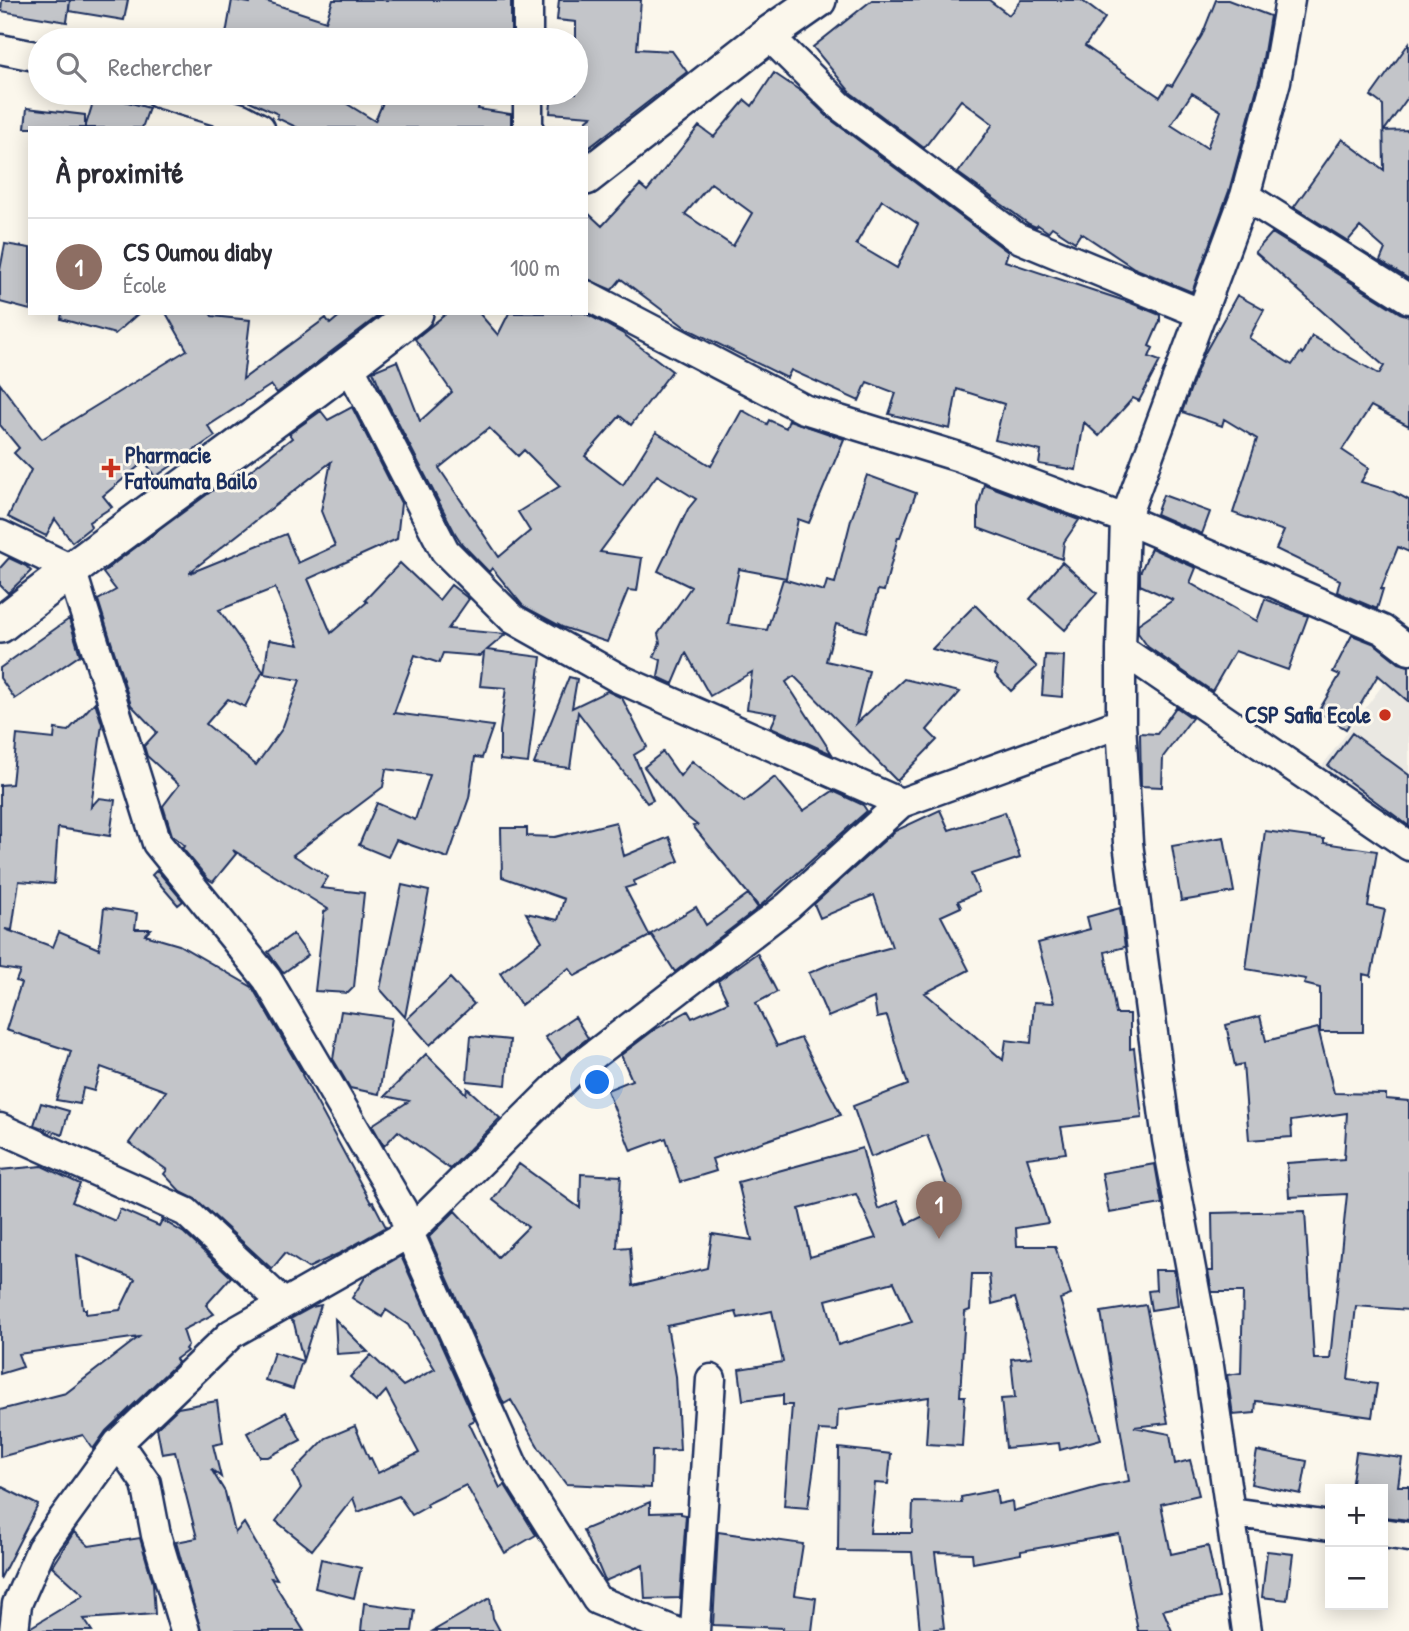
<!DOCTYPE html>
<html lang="fr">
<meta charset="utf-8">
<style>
:root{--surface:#fff;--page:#f7f7f7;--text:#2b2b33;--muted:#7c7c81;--line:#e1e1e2;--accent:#c8321e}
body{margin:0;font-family:"Patrick Hand",sans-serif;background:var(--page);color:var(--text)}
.controls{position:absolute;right:21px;bottom:21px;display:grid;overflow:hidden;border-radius:0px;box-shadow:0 4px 18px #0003}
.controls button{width:63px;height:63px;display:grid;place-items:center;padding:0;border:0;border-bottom:2px solid var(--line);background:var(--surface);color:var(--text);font:35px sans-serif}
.you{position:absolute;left:598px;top:1083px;width:24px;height:24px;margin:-18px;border:5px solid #fff;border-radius:50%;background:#1a73e8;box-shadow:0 0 0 10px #1a73e833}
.badge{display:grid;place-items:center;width:46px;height:46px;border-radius:50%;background:var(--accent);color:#fff;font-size:23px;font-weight:700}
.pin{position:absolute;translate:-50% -58px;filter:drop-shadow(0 2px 4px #0008)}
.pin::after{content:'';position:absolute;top:37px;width:24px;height:21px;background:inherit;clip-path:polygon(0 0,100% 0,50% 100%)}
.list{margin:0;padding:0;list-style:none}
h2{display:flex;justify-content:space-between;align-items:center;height:91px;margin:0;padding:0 28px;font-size:30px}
h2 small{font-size:23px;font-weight:400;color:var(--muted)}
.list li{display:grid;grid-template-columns:46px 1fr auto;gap:21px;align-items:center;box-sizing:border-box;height:98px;padding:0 28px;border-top:2px solid var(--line)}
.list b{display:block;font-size:26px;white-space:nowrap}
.list p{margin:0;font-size:23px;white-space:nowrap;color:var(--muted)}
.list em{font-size:23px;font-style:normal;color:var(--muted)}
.icon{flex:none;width:38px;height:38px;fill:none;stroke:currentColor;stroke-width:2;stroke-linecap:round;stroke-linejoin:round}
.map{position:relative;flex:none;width:1409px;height:1631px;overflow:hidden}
.search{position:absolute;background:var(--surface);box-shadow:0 4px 18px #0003;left:28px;top:28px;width:560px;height:77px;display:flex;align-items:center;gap:18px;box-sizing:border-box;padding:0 24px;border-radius:38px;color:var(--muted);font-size:26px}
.panel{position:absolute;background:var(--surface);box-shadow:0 4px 18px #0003;left:28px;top:126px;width:560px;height:189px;border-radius:0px}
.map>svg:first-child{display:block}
.built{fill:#eae8e2}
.building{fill:#c3c5c9;stroke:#1b2f5e;stroke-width:2;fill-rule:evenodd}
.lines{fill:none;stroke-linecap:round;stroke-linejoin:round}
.minor-casing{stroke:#1b2f5e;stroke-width:33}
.tertiary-casing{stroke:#1b2f5e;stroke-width:40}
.minor{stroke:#fbf7ec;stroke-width:28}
.tertiary{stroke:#fbf7ec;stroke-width:35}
.poi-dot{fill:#c8321e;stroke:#fbf7ec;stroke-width:2.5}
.labels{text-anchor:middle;stroke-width:6;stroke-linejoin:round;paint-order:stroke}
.poi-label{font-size:23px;font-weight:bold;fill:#1b2f5e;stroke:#fbf7ec;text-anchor:start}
</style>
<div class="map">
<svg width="1409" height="1631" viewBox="0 0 1409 1631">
<rect width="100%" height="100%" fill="#fbf7ec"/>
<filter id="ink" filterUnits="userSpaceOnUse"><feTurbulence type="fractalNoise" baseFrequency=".0143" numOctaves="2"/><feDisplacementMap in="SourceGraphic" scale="14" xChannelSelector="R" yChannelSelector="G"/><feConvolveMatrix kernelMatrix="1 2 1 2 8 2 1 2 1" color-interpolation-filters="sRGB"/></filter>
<g filter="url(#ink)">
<path class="built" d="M1402,659L1409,664V832L1322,766Z"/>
<path class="building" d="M2,0H128L124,20L69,11L70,0L67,22L1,11Z
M232,0L250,3L251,0H262L326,21L333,0H511V40H410L413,33L281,30L303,40H225Z
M559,0H641L637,49L672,51L687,72L586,150V121L592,116L550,113L552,93H576V22L557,20Z
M872,0H989L1009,15L1021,0H1081L1105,18L1085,46L1160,97L1168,84L1172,86L1202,35L1216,0H1228L1270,16L1260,77L1229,191L1192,292L1134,268L1081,233L1075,242L1052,227L1048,232L1038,225L1036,227L1029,224L958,173L993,124L961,100L924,148L851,93L813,47ZM1192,93L1221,111L1207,148L1171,125Z
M1409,43V96L1384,131L1409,130V279L1380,261L1385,249L1360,227L1348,241L1294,207L1342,139L1384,170L1383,105L1371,96Z
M774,73L802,92L830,119L1008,252L1005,261L1131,303L1160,315V321L1149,346L1153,348L1149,357L1160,361L1139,401L1133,398L1099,436L1084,422L1076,470L1039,464L1041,451L995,440L1004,404L957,389L950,429L889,414L896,393L867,382L859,401L791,370L787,378L686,328L621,279L612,290L586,279V211L602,226L640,185L647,191L699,126L714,137L745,100L752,106ZM711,183L752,213L733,246L685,214ZM882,200L918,224L897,268L856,244Z
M96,93L149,108L142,128H85Z
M232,93H342L339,99L375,121L387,93H482L478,109L511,114V128H298L277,118L278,114Z
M27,108L85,115V128H25Z
M1272,233L1400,313L1409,316V426L1371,406L1342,450L1369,468L1361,482L1394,492L1409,500V552L1398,547L1381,589H1383L1377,609L1337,592L1340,580L1276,549L1284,531L1233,513L1257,439L1224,419L1222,426L1182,412L1202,358L1237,295L1264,310L1249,338L1292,365L1301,352L1303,354L1312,336L1379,374L1384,366L1255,252Z
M5,244L30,248V310L0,302V270Z
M62,313H139L115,334L61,319Z
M166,313H210L212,316L250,320L243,379L326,318L330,324L343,313H382L277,393L271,385L208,426L215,436L155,477L145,461L103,496L112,507L89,522L91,527L72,542L55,519L46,536L8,517L31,470L14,453L19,448L0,425V384L42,439L187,350Z
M447,313H479L498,335L509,313H585L622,333L672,371L631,425L620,416L585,456L623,485L656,432L711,466L742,410L767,424L769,420L786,428L789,420L844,439L809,523L798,519L786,578L739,569L728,624L767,630L783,579L824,591L827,581L835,583L851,520L867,475L916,493L900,537H898L884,591L878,590L866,632L836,624L826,661L869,671L856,724L904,679L960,692L927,730L937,740L897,781L794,676L786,682L832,754L771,727L777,714L747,709L752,672L710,696L686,653L673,684L658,677L661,660L654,657L660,643L658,634L691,587L658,571L688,509L696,499L657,475L600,552L642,558L637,591L628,590L607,642L562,627L523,606L492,568L489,572L462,544L455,533L381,390L373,371L397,361L420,421L452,392L415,339ZM489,428L518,456L524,450L560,486L518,512L530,531L499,557L439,468Z
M352,407L401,503L397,539L308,579L331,633L367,602L365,600L400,563L439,600L451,585L469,599L448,629L506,634L487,650L541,657L528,763L500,760V731L506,688L480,686L484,653L480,656L443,653L439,663L415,655L394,713L493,726L482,758L475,757L469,798L448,858L396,840L388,857L359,845L377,803L415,820L430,775L386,769L383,787L293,855L328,877L321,888L364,893L354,987L348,993L315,991L324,912L328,909L233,850L236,854L213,882L208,879L182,848L185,846L172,835L163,806L179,785L147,756L144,746L157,732L131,705L98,600L116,590L103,573L116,562L244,467L247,473L292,438L289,434L321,411L328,420ZM331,462L321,511L335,546L298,563L286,534L190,573V572ZM275,588L299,645L269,640L264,674L300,680L282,729L256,765L206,724L228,699L245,707L263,671L219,610Z
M984,484L1079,520L1064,542L1062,559L978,528V508Z
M1163,495L1210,512L1202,534L1156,514Z
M1151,548L1196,568L1190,583L1257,621L1265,599L1308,616L1288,670L1235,651L1212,691L1148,647L1138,633V624L1173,600L1140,585V573Z
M9,558L26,566L31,571L8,593L0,585V568Z
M1062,562L1097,593L1065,630L1030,599Z
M975,605L1037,667L1011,691L995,674L997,666L932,649Z
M69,619L80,655L15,699L0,678V668Z
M1352,635L1375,644L1399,663L1409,666V702L1378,675L1346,729L1318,712L1340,675L1333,672Z
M1045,655L1064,656L1062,697L1042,695Z
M569,677L577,679L572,708L607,691L622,698L647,747L634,755L653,800L647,803L578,712L570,768L534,764Z
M95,702L102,724L91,807L99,798L115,800L110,836L58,828L54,884L19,881L12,930L5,929L53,947L59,932L99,949L104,908L137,913L135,929H151L145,935L179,945L252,987L303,1074L302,1075L371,1203L373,1202L386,1227L340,1253L308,1268L285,1253L272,1269L197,1200L181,1192L164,1174L167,1170L129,1143L166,1091L101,1067L94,1091L83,1088L80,1104L56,1100L71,1051L6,1030L21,983L16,981L20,971L0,968V785L12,784L17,735L54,739L55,729L68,731Z
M1176,707L1192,718L1163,757L1162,787L1141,786L1140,733L1157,734Z
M1352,733L1409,775V826L1328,766Z
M663,752L680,776L692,761L744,802L775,777L803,811L833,791L863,805L867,811L759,907L693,826L697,825L682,813L644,767Z
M940,810L949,830L1005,812L1020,858L971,874L979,892L958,901L961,907L941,916L969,970L925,993L1003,1060L1006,1040L1031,1043L1034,1002L1054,1003L1038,943L1090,929L1087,917L1120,908L1125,947L1105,952L1116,1014H1130V1049L1134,1048L1142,1118L1061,1127L1066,1153L1027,1158L1048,1223L1016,1228L1017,1246H1055L1071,1295L1060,1299L1101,1439L1060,1450L1059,1443L1006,1448L1001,1399L1015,1398L1011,1359L1032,1357L1015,1298L992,1304L989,1274H972L970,1310L965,1312L960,1396H965L962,1446L926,1444L929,1397L838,1410L837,1431L819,1430L808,1508L784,1506L792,1405H783V1395L743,1400L739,1369L783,1362L772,1311L738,1318L736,1312L667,1326L676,1376L680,1450L652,1451L651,1488L566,1484L539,1448L511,1400L504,1404L429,1237L455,1211L498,1257L528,1227L493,1200L519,1164L580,1208L581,1174L621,1176L617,1248L630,1247L633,1286L707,1268L712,1234L752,1240L738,1182L862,1148L878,1209L897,1201L907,1224L953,1202L927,1135L871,1157L853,1106L908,1085L887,1016L877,1018L874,998L828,1017L809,973L830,964L892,947L874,895L820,918L814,904L895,831ZM856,1194L876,1238L810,1257L799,1209ZM894,1282L912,1322L838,1345L826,1300Z
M616,822L624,856L669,837L679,861L634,881L635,885L625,888L650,936L575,976L569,968L521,1005L500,973L542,941L526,913L558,920L564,899L502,877L501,828H527V836L555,837Z
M1265,831L1324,839V843L1377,851L1368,906L1385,910L1371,976L1363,974V1032H1320V988L1304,984L1306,979L1246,969Z
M1224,837L1234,892L1181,901L1172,846Z
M157,870L183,901L178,905L152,875Z
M402,885L429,891L405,1017L380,989Z
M748,894L758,908L675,972L651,934L696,907L706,925Z
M293,934L308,955L283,973L268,952Z
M757,953L777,992L756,1003L777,1046L801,1038L841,1115L712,1159L716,1171L680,1182L666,1138L631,1151L607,1090L632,1080L621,1055L654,1030L688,1011L692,1018L728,1002L718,981Z
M450,978L474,1004L430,1045L407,1019Z
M341,1011L392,1018L379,1094L350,1088L333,1059Z
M1260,1016L1266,1041L1318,1028L1334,1093L1386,1094V1099L1409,1101V1310L1356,1306L1348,1380L1377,1384L1372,1417L1256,1401L1255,1413L1233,1415L1227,1375L1241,1373L1243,1292H1212L1208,1271H1213L1212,1213L1305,1211L1314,1359H1330L1347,1194L1289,1197L1287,1163L1344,1159L1347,1113L1291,1121L1292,1137L1249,1140L1243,1064L1235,1066L1226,1025Z
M575,1017L588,1038L561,1059L545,1037Z
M471,1036L510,1040L506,1085L467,1081Z
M426,1054L466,1094L467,1088L500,1118L450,1169L398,1131L384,1146L372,1125L409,1101L385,1096Z
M41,1103L69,1111L62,1135L34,1125Z
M1155,1164L1162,1204L1109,1213L1102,1173Z
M42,1166L80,1184L72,1202L115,1221L120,1209L159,1226L162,1220L184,1233L231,1277L206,1305L214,1314L183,1330L188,1345L185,1349L187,1351L176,1359L178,1362L106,1431L93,1449L83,1435L0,1457V1410L66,1393L139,1337L18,1354L23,1367L0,1374V1170ZM77,1255L135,1279L120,1310L86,1314V1309H83Z
M401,1256L475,1420L469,1423L500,1488L505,1485L536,1535L505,1553L466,1485L427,1504L428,1506L412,1515L399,1496L358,1512L353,1498L312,1550L276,1521L301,1488L293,1472L326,1438L355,1426L369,1459L371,1458L378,1473L419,1453L386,1391L376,1402L350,1377L371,1355L403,1386L435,1369L408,1325L386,1310L382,1317L352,1298L366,1276Z
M1155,1270H1174L1178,1306L1151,1310L1148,1291L1156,1290Z
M321,1305L310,1338L303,1360L294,1323L290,1319L312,1307Z
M1146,1305L1168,1423L1134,1427L1170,1434L1175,1464L1190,1460L1199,1495L1161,1504L1171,1554L1208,1546L1219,1598L1163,1610L1172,1631H1138L1119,1534L1021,1551V1554L973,1563L972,1553L935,1552L944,1628L920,1631L912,1552L838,1551L839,1448L891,1454L888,1484L875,1483L870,1533H912L913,1502L962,1503L961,1497L996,1490L998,1504L1012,1501L1013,1511L1099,1487L1129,1481L1101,1312Z
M335,1319L368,1352L337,1354Z
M274,1352L302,1361L293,1389L265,1380Z
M217,1401L223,1443L213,1445L221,1477L211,1469L225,1492L235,1533L244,1523L277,1579L271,1578L304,1631H201L176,1542L197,1538L175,1452L162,1454L157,1428L178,1408Z
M286,1412L301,1440L268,1457H260L247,1433Z
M1257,1451L1307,1461L1301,1494L1251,1484Z
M1356,1452L1402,1458L1398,1486H1409V1520L1383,1517V1489H1351Z
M0,1486L38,1505L0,1579Z
M650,1502V1513L681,1512V1514L686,1515L680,1598L645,1599L643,1565L605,1581L583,1530Z
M74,1532L89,1546L140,1538L153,1583L155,1614L84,1619L92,1631H31V1627L84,1595L52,1566Z
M718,1532L803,1544L795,1595L816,1598L812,1631H782L783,1628L713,1625Z
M1267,1551L1293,1554L1287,1600L1262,1597Z
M321,1559L361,1568L354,1598L315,1588Z
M490,1598L493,1618L500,1631H433Z
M364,1603L415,1610L412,1631H361Z"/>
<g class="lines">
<g class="minor-casing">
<path id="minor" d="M528,0V40
M768,35L840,106L1016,237L1202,314
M0,49L40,57
M158,93L241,118L260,128
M528,93V128
M1245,196L1409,299
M586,295L804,409L959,457L1125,519L1383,630L1409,650
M349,365L445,551L513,619L620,679L901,803
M0,535L71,569L157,843L267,979L402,1209L409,1233L516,1472L597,1600L674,1631
M1121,649L1409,846
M0,1128L186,1212L284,1304
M118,1443L146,1483L156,1535L185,1631
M1231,1512L1330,1526
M1383,1533L1409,1537
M14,1631L17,1604L41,1549L118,1443L231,1334L409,1233L569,1074L788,906L901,803L1121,723
M695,1631L711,1379
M1247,1631L1209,1366L1167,1140L1128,843L1121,723V649L1125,519L1245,196L1276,81L1290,0"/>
</g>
<g class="tertiary-casing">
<path id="tertiary" d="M586,177L768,35L818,0
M0,625C136,518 279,421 415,313"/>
</g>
<use href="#minor" class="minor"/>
<use href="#tertiary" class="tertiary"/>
</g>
</g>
<g class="poi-dot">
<path d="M107.5 457.5h7v7h7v7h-7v7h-7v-7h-7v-7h7z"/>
<circle cx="1385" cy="715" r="7"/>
</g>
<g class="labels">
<g class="poi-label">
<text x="125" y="463">Pharmacie<tspan x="125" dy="26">Fatoumata Bailo</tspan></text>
<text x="1371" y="723" text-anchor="end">CSP Safia Ecole</text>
</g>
</g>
</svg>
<div class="controls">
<button>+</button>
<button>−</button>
</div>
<div class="you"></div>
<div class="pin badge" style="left:939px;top:1239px;background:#8d6e63">1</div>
<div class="search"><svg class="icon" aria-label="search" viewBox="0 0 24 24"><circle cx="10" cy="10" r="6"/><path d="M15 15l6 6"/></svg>Rechercher</div>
<section class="panel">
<h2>À proximité<small></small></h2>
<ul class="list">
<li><span class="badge" style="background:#8d6e63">1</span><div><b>CS Oumou diaby</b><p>École</p></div><em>100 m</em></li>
</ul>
</section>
</div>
